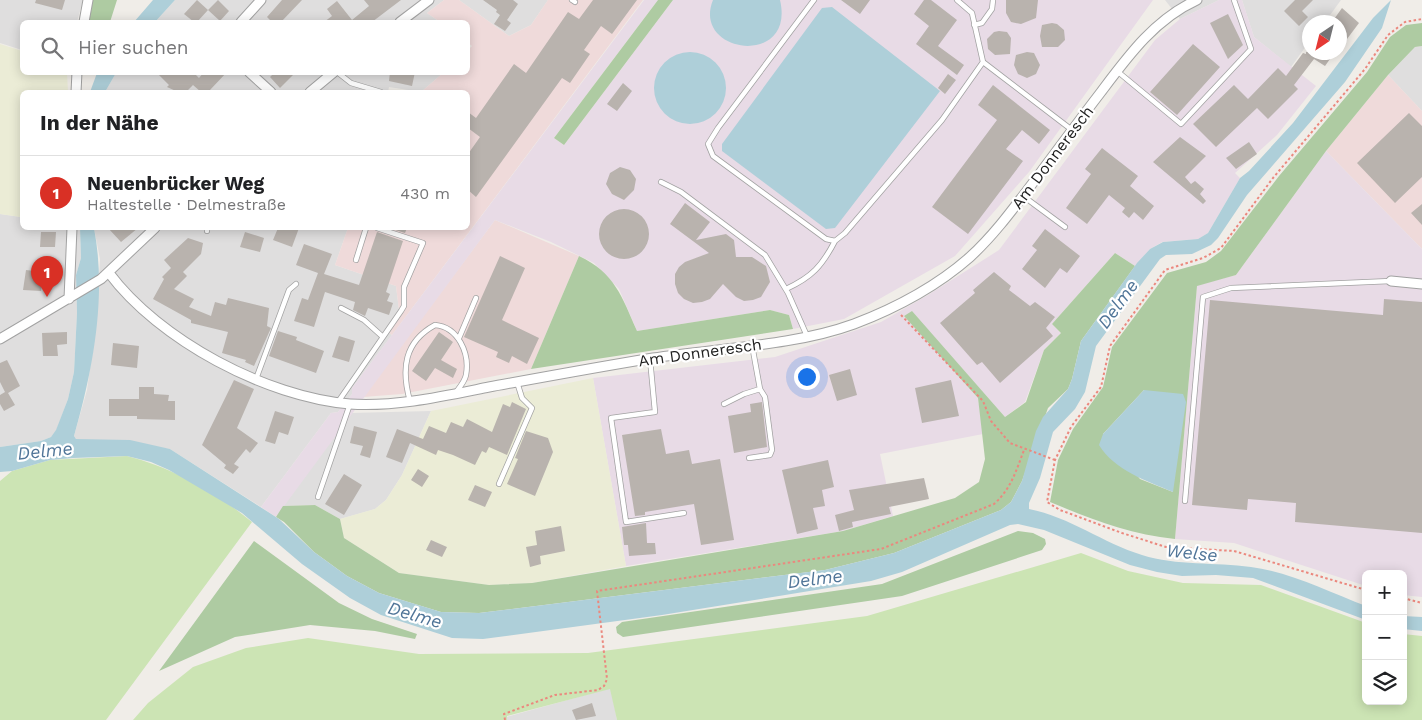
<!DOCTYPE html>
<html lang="de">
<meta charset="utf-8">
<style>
:root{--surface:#fff;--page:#f2f2f2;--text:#202124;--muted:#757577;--line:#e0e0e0;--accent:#d93025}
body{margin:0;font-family:"Work Sans",sans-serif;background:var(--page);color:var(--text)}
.controls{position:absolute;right:15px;bottom:15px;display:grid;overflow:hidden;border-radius:8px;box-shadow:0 2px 12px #0003}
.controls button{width:45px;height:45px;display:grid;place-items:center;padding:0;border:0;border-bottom:1px solid var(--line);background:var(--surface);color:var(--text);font:25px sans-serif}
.compass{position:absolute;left:1302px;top:15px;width:45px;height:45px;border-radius:50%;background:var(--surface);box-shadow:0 2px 12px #0003;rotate:215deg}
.you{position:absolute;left:806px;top:376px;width:18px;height:18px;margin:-12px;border:4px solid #fff;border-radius:50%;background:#1a73e8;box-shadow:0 0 0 8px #1a73e833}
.badge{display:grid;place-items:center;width:32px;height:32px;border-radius:50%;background:var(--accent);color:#fff;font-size:16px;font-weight:700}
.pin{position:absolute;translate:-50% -41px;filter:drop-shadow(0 1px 2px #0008)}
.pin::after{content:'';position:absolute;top:26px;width:18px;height:15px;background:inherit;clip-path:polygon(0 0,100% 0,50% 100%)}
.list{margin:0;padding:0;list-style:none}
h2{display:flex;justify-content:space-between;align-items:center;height:65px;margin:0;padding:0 20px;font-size:21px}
h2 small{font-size:16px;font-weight:400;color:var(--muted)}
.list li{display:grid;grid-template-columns:32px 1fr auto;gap:15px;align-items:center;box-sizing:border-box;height:75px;padding:0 20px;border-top:1px solid var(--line)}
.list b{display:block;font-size:19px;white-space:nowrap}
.list p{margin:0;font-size:16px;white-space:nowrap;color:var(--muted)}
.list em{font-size:16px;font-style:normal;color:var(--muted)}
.icon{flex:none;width:28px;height:28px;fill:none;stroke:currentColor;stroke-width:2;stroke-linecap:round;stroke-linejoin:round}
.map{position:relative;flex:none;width:1422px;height:720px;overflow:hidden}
.search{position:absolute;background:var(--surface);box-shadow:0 2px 12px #0003;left:20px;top:20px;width:450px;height:55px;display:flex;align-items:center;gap:12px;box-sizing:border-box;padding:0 18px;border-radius:8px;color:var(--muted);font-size:19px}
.panel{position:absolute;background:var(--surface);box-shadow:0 2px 12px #0003;left:20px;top:90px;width:450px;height:140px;border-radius:8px}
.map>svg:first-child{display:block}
.residential{fill:#dfdede}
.commercial{fill:#efdada}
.industrial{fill:#e8dbe6}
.farmland{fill:#ebecd6}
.grass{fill:#cce4b4}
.forest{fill:#aecba2;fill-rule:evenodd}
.water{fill:#aecfd9}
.building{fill:#b9b3ae}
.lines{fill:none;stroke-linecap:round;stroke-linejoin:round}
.service-casing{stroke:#a2a2a2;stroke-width:6}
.minor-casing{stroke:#a2a2a2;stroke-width:11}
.path{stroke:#eb887e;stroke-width:2;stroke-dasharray:2.5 2.5;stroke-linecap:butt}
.service{stroke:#fff;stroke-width:4.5}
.minor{stroke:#fff;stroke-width:9}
.labels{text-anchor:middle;stroke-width:4.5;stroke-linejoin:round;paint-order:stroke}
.street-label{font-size:16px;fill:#212121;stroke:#fff}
.water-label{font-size:18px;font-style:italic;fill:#507598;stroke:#fff}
</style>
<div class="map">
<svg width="1422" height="720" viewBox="0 0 1422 720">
<rect width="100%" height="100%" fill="#f0ede8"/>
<path class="residential" d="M0,0H83L77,22H22V50L0,43Z
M175,0H444L427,13L440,22H155Z
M459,0H548L531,25L509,36Z
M1165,0H1219L1180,19Z
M1242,0H1341L1325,22H1310L1309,42L1291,67L1254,37Z
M1422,46V111L1388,75L1415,47Z
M116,73H443L421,92L389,87L388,92H105Z
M22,201V228H80L81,258L76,275L77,313L74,372L68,399L56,431L51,437L41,441L0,447V214L21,217Z
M94,228H348L335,265L396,286L399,310L385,330L392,335L352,388V394L338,412L331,413L261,507L170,449L76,439L74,436L87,390L97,315L100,259Z
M431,411L402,475L386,500L375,509L340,519L315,505L283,506L350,413Z
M611,688L617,720H507L506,717Z"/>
<path class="commercial" d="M444,0H459L509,36L531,25L548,0H643L392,335L385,330L399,310L396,286L335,265L348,228H468V92H421L443,73L468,72V50L472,46L468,43V22H440L427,13Z
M1388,75L1422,111V249L1326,151Z
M495,220L579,256L531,369L402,394L363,397Z"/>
<path class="industrial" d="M644,0H658L554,138L564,145L673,0H1153L1029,172L955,256L844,319L793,329L789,315L770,310L637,331L619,289L594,263L551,242L495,220L276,517L261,507L331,413L338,412L352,394V388Z
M1219,0H1242L1254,37L1316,86L1277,135L1235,173L1240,178L1208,233L1198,239L1162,242L1150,249L1135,266L1115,253L1052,324L1061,333L1044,350L1025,402L1005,417L912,312L904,316L978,398L983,434L880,454L893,516L843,531L626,566L593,378L775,357L881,322L928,295L999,250L1155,40L1180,19Z
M1326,151L1422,249V597L1403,595V574H1366V586L1234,543L1175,539L1197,285L1236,275Z"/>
<path class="farmland" d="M0,44L22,51V72L67,73L68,92H22L21,217L0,214Z
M593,378L626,566L532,583L489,585L399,573L344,538L340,519L375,509L386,500L402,475L431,411Z"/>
<path class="grass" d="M127,456C171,467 216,492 252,522L106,720H0V481L12,471L50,460Z
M1081,553L1128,571L1183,583L1261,585L1366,623V701H1403V634L1422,636V720H617L610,689L507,716V720H133L148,703L193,667L246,648L308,638L419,654L588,653L867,616Z"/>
<path class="forest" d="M93,0H117L110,22H89Z
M658,0H673L564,145L554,138Z
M1422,23V46L1415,47L1388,75L1326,151L1236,275L1197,286L1175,539C1129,534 1093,520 1050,502L1058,460L1073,429L1103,387L1112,347L1167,273L1206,262L1221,251L1279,176L1367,72L1390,37L1406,25ZM1144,390L1173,492L1140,479L1103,434Z
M1115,253L1135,266L1081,341L1072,379L1068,389L1048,408L1022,481L1011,502L1001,510L894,553L825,570L479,613L441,612L379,593L347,576L314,552L284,522L276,517L283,506L315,505L340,519L344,538L399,573L489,585L532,583L843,531L955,498L979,482L985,459L978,398L904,316L912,311L1005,417L1026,402L1044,350L1061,333L1052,324Z
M579,256C615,273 622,297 637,331L770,310L789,315L793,329L531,369Z
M1018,531L1033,533L1045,539L1046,544L1042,550L902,596L623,637L617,633L616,627L622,622L882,584Z
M254,541L339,603L372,619L417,634L415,639L375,631L310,625L235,637L159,671Z"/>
<path class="water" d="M153,0H175L155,22H134Z
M713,0H780C796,68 691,54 713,0Z
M1391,0L1382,28L1345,82L1247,195L1218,238L1211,245L1192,254L1166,255L1160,259L1096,346L1085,392L1075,409L1053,432L1040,478L1029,503V509C1070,517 1103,543 1142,555C1177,566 1215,562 1251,567C1290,572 1329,592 1366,606V620L1253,578L1216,575L1182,576L1157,572L1130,565L1044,530L1018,524L1010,525L902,572L871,581L662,615L483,639L452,638L381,615L350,598L302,564L242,513L169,470L151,462L127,456L73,458L50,460L12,471L0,472V447L41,441L51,437L56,430L68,399L74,372L77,313L76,275L81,258L80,228H94C107,296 93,370 74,436L76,439L130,440L170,449L279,519L314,552L347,576L379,593L441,612L479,613L825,570L894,553L1001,510L1011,502L1022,481L1036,431L1043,417L1068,389L1072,379L1081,341L1137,263L1150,249L1163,242L1198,239L1208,233L1240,178L1249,171L1293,123L1373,18Z
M832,7L940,91L835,228L826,229L722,151V144L822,8Z
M654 88a36 36 0 1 1 72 0a36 36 0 1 1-72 0Z
M97,73H116L105,92H90Z
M1144,390L1183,394L1186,402L1173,492C1147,481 1114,470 1099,445L1103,434Z
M1403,616L1422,617V631L1403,629Z"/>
<path class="building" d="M36,0H65L62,10L35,3Z
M197,0L208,10L197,22H194L184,14Z
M218,0L229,11L220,21L208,10Z
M282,0H302L281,22H272L267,17Z
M364,0H401L372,22H324L332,16L327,9L337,1L352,20L369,6Z
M483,0H513L518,4L507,20L511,23L505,31L494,24L500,15L496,12L497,10Z
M593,0H637L612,34L601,26L584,50L590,54L570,83L562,78L476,197L468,190V154L480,137L468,128V112L476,118L514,64L526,73L568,12L579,19Z
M841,0H870L860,14Z
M924,0H931L957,20L938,46L964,65L957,75L916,44L929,26L914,14Z
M1006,0H1038L1036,18L1021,24L1011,22L1006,13Z
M1295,0H1313L1302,11L1308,17L1299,26L1284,11Z
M1342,8L1359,23L1347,39L1340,33V22H1332Z
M1228,14L1243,45L1228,59L1210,23Z
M1052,23L1057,24L1064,30L1065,40L1058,47H1042L1040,36L1042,25Z
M999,31L1007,32L1011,38L1010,54L995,55L988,49L987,39L994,32Z
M1193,44L1220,67L1177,115L1150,92Z
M1027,52L1034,53L1040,65L1036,74L1027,78L1018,74L1014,65L1016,55Z
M1306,52H1335L1325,66L1314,59L1294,85L1298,89L1268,119L1257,108L1216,147L1193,124L1234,85L1248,99L1278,68L1286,76L1303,53L1306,54Z
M156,72H193L199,78L204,72H227L210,90L212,92H201L193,85L186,92H178L167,87L169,85Z
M275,72H296L280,88L270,77Z
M390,72H415L412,86L389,81Z
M948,74L956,80L945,94L938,88Z
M623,83L632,91L617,111L607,104Z
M993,85L1050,130L1039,144L1022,130L1006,149L1023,161L968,234L932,207L997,120L978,105Z
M1409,113L1422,126V177L1395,203L1357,163Z
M1180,137L1206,156L1185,177L1191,184L1195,181L1204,189L1200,194L1206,201L1203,204L1153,162Z
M1249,142L1257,154L1236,169L1226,158Z
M1102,148L1138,176L1130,186L1154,206L1143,220L1134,212L1129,218L1122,212L1125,208L1109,195L1087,224L1066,208L1091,174L1085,169Z
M620,167L630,170L636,179L634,190L624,200L612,194L606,184L610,173Z
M685,203L710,222L696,240L726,234L734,240L736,257H752L766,266L770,282L761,297L753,300L744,301L736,297L723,284L710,299L702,302L693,303L684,299L678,293L675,284V274L679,267L685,262L709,253L670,224Z
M1422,204V225L1411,213Z
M599 234a25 25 0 1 1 50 0a25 25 0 1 1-50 0Z
M108,228H138L121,242Z
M278,228H299L292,247L273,240Z
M389,228H407L405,233Z
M1045,229L1080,256L1067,273L1060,268L1045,288L1022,269L1037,250L1032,246Z
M41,232H56L55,247H40Z
M245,232L264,238L260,252L240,247Z
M377,232L403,241L386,292L390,294L387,301L393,303L389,315L368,308L365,316L353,310L355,302L325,292L314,327L294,321L302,298L308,300L318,273L296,265L304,244L332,254L324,274L359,285Z
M188,238L203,243L201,254L183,272L187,276L174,289L194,299L189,307L211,316L215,302L226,305L228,298L269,308L267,326L271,328L254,366L245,362L246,360L222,353L228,332L191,323V320L153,299L164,279L162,277L171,268L164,260Z
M500,256L525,268L502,320L539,338L527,364L512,356L509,363L496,357L498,352L464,337Z
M26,270L44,272L41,291L23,290Z
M994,272L1011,286L1009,290L1030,306L1035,302L1055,317L1046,328L1053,336L1000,383L982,362L977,365L940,323L975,293L973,290Z
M1384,299L1422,302V533L1295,522L1296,503L1248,499L1247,510L1192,505L1210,300L1383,315Z
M278,331L297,337L296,340L324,351L316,373L269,356Z
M67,332V344L57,345L58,356H43L42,333Z
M439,332L453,342L441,360L457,369L453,378L435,368L426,381L412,371Z
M339,336L355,341L349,362L332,357Z
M113,343L139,346L137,368L111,365Z
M7,360L20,386L8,393L15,405L4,411L0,404V395L5,392L0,382V363Z
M850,369L857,395L837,401L829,375Z
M234,380L254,389L237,428L258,443L250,453L246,449L234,464L239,467L233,474L224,468L226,465L202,445Z
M951,380L959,416L922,423L915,388Z
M139,387H154V394L169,395L168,401H175V420L137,419V416H109V399H139Z
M512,402L526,409L507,455L489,447L486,453L482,451L475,465L453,455L438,450L436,455L410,443L402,463L386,457L397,429L423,439L429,426L446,433L451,422L463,427L467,419L492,432L503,404L510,407Z
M762,402L767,447L734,453L728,416L751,412L750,404Z
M275,411L294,417L288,435L279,432L275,444L265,441Z
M354,426L377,432L370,458L360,455L363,446L350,443Z
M661,429L666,454L689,450L692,464L720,459L734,540L701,545L694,504L645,512V515L635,516L622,435Z
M526,431L548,438L553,452L535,496L507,484L518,459L515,458Z
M828,460L834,487L822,490L825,506L813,508L818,529L797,534L782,470Z
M418,469L429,476L422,487L411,480Z
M344,474L362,485L344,515L325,504Z
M924,478L929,499L889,507L891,514L852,522L853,527L839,531L835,515L854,510L849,490Z
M475,485L492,492L485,507L468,500Z
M646,523L647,543H655L656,554L629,556L628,545H624L622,527Z
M561,526L565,551L540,556L541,564L530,567L526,547L537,545L535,531Z
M431,540L447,547L442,557L426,550Z
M592,703L596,716L576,720L572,710Z"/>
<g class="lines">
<g class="service-casing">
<path id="service" d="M572,0L575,2
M814,0L718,128L708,144L713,156L826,239L835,241L845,233L942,120L983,62
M957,0L972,13L983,62L1072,130
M974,25L982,23L992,9L993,0
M1117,71L1181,124L1251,49L1234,0
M337,72L351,83L381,92
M661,182L681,192L765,255L788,293L807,336
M1023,196L1065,227
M207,231V228
M356,260L366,228
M786,289C812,277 822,266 835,241
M341,308L364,320L383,337
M459,338L476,298
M650,359L655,412L611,418L626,522L684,513
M256,379L289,290L296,284
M410,401C401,369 404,342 435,325C458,327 470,353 466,375C465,381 460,387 456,392
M338,402L401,311L404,306V287L423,243L377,228
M724,404L744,394L760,389L752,345
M749,458L770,455L772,450L765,397L760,389
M499,484L532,408L522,398L517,382
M318,497L350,404
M1185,501L1203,297L1231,288L1391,281"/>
</g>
<g class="minor-casing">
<path id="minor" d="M84,22L88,0
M241,22L261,0
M400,22L429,0
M249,72L271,92
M76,92L77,72
M310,92L334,72
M109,273C159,340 266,397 350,404C396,407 444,396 489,387C544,377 598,367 653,358C717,348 794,346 854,324C896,308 937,286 970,257C994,235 1013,209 1032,184C1055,153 1078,122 1101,92C1128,56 1155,19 1197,0
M1391,281L1422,284
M69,299L72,228
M0,339L101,279L155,228"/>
</g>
<path class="path" d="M901,315L983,401L991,421L1010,443L1055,460
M1366,590L1234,551L1166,547L1122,533L1060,510L1047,502L1055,460L1071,427L1101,387L1110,346L1165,270L1203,258L1221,248L1273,178L1365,69L1388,35L1405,22L1422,19
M1403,598L1422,603
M505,720L504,714L555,695L598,690L604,686L607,679L597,591L881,549L994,504C1011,489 1016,471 1024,450"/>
<use href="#service" class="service"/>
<use href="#minor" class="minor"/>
</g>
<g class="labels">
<g class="street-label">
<text transform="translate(1052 157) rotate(-53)" y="6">Am Donneresch</text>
<text transform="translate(700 352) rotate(-8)" y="6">Am Donneresch</text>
</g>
<g class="water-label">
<text transform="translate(1118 304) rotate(-54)" y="6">Delme</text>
<text transform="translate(45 451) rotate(-6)" y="6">Delme</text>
<text transform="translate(1192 553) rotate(6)" y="6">Welse</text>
<text transform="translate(815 579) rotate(-7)" y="6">Delme</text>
<text transform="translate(415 615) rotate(16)" y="6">Delme</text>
</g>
</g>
</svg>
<div class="controls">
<button>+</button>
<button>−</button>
<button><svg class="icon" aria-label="layers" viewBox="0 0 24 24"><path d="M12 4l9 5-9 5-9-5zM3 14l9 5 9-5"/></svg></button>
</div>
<svg class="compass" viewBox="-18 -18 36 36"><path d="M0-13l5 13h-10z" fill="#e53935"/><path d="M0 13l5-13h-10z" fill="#757577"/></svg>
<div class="you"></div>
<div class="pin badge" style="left:47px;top:297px">1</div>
<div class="search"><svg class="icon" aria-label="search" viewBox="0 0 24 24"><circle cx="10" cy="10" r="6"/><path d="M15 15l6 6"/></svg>Hier suchen</div>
<section class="panel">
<h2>In der Nähe<small></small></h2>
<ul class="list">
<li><span class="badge">1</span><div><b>Neuenbrücker Weg</b><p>Haltestelle · Delmestraße</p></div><em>430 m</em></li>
</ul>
</section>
</div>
